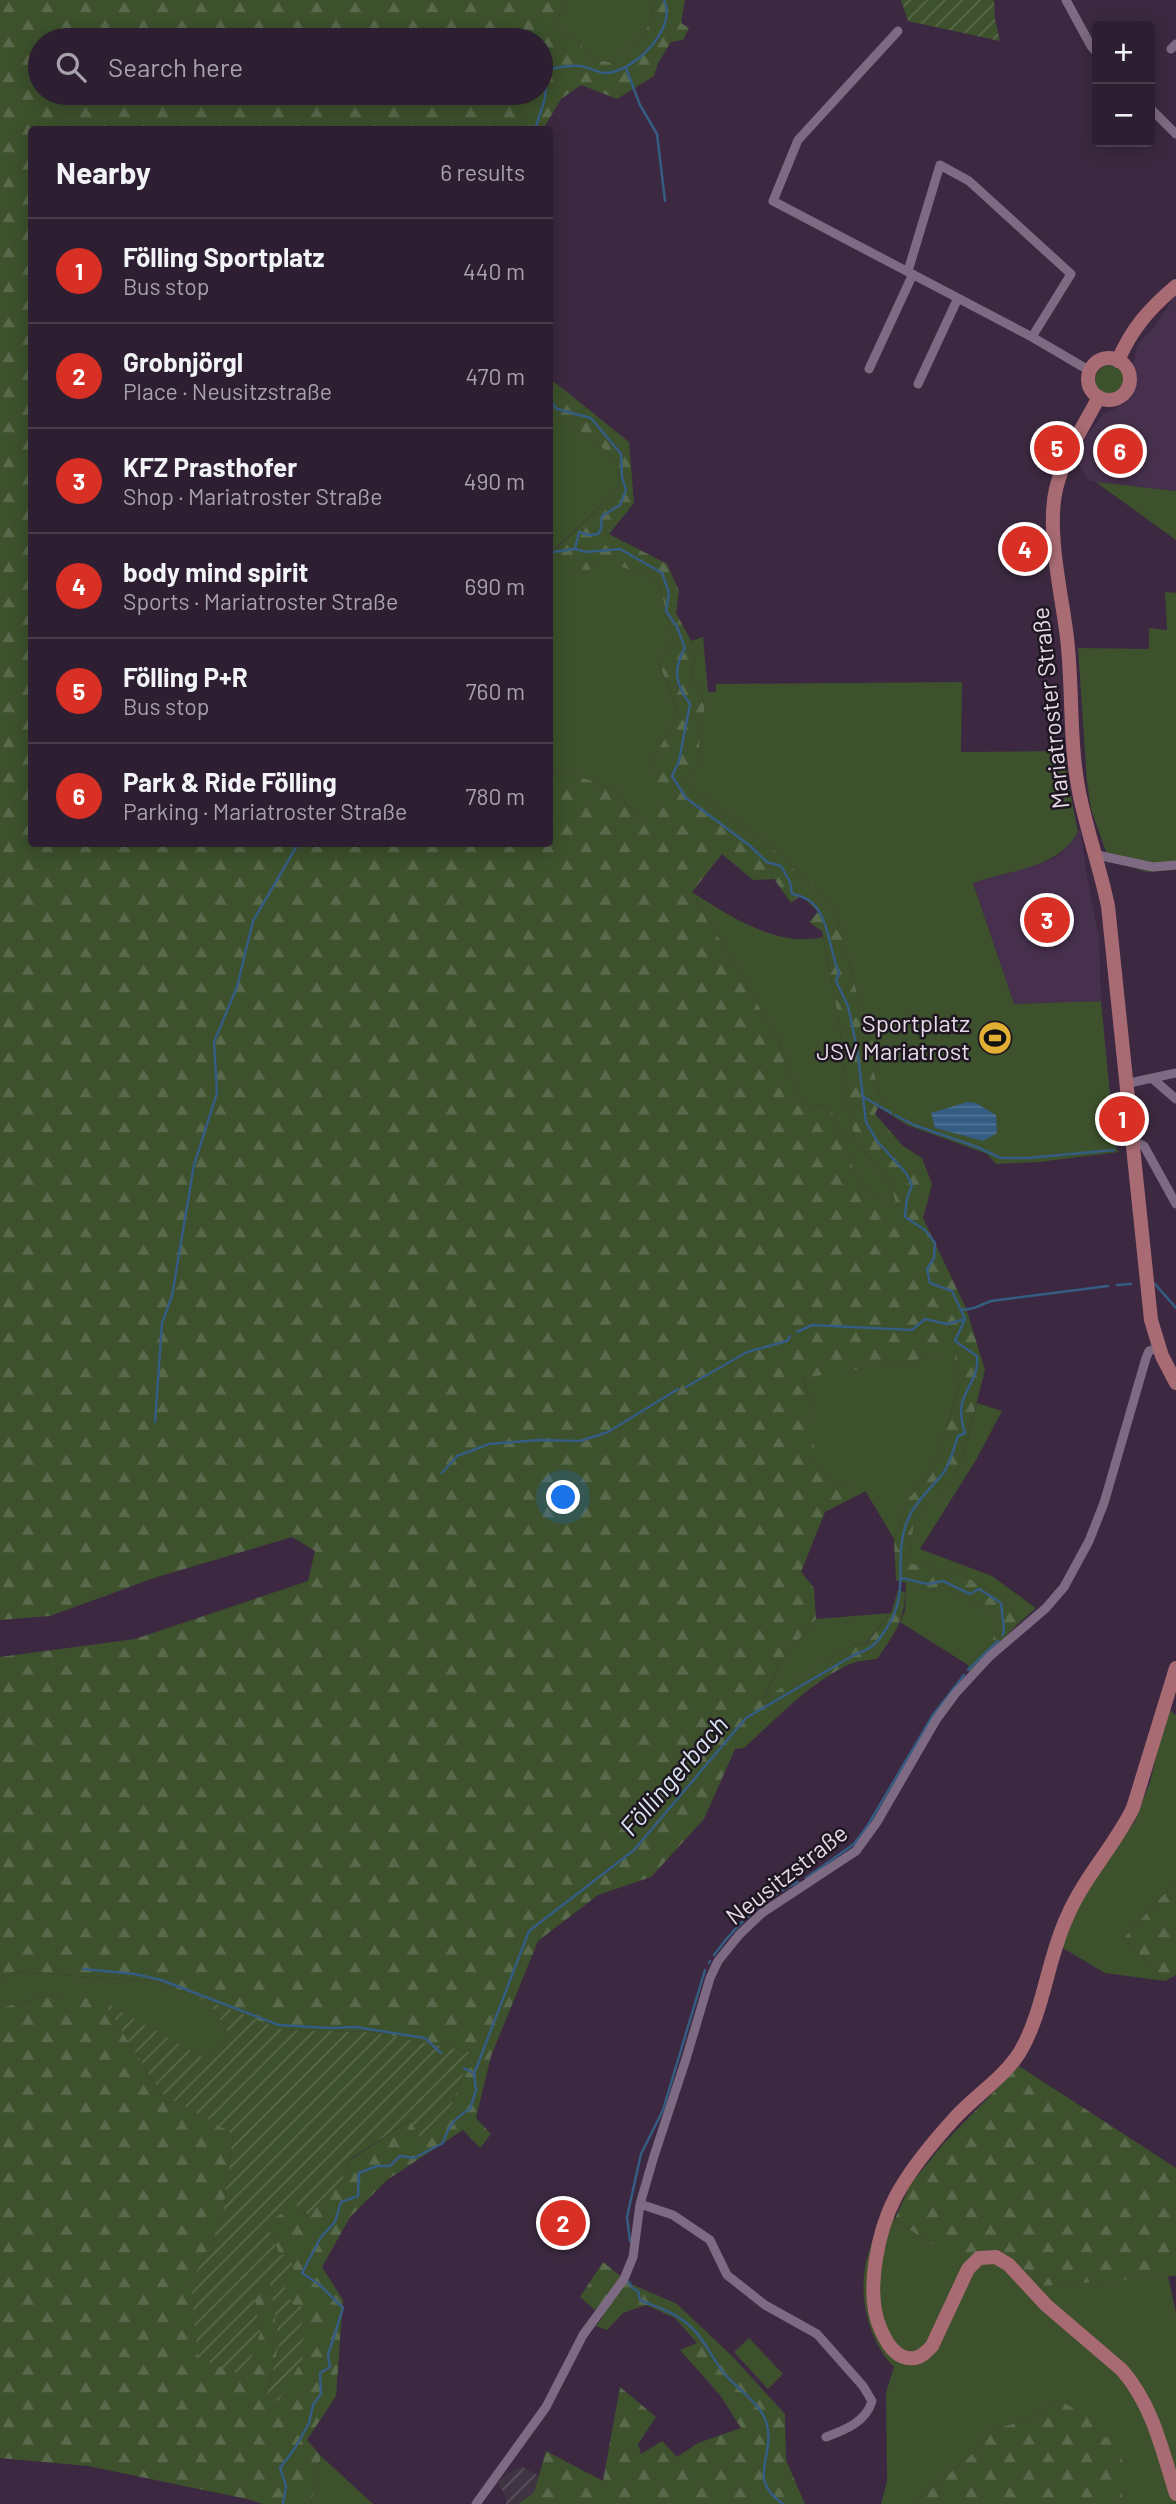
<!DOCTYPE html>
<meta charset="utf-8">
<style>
:root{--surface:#2d1f31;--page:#392c3d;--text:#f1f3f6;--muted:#a7a2ab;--line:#483d4d;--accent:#d93025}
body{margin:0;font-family:Barlow,sans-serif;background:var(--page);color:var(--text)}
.controls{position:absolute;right:21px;top:21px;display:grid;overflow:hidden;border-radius:7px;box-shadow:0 4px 18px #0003}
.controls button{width:63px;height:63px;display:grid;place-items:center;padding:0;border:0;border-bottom:2px solid var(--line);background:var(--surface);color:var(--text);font:35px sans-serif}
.you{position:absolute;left:564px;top:1498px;width:24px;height:24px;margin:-18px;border:5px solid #fff;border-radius:50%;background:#1a73e8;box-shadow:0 0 0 10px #1a73e833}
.badge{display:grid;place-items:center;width:46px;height:46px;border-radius:50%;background:var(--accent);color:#fff;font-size:23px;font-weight:700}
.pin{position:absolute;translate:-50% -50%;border:4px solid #fff;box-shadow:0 2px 7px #0006}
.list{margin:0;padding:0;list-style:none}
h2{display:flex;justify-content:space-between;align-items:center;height:91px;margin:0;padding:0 28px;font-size:30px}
h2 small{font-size:23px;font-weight:400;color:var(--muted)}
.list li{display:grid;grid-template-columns:46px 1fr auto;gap:21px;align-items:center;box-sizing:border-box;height:105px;padding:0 28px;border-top:2px solid var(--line)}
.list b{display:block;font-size:26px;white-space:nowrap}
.list p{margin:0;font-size:23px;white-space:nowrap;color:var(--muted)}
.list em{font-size:23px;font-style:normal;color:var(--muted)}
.icon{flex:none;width:38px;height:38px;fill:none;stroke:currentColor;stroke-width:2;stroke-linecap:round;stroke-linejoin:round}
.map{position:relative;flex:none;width:1176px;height:2504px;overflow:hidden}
.search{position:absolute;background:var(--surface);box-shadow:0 4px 18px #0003;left:28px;top:28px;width:525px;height:77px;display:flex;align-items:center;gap:18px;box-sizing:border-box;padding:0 24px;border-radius:38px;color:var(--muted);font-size:26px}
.panel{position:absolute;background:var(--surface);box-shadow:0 4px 18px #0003;left:28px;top:126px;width:525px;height:721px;border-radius:7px}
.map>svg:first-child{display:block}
.built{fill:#47304d}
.industrial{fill:url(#industrial-furrows)}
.grass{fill:#3d512c}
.forest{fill:url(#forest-firs);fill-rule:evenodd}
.garden{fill:url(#garden-furrows)}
.water{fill:url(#water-rules)}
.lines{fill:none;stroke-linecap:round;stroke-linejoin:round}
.stream{stroke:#355c82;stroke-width:2.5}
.street{stroke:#7f6a84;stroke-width:9}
.primary{stroke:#a96b73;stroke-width:14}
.labels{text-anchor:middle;stroke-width:5;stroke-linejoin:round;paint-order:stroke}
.street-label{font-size:24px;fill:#e7dbea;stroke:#1e1620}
.poi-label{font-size:24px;fill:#e7dbea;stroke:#1e1620;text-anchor:end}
.water-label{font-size:26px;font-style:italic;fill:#d9e5f2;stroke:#1e1620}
</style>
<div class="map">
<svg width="1176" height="2504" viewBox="0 0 1176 2504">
<defs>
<pattern id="industrial-furrows" width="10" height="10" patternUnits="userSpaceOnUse" patternTransform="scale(1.75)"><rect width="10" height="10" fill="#403443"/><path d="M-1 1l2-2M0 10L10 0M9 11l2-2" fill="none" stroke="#5c515e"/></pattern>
<pattern id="forest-firs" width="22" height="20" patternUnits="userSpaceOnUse" patternTransform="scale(1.75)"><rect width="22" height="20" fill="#3d512c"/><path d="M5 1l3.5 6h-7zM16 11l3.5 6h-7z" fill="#59694b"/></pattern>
<pattern id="garden-furrows" width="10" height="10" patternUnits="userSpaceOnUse" patternTransform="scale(1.75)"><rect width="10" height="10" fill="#3d512c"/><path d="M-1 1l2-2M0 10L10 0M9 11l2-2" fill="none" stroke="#59694b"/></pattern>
<pattern id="water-rules" width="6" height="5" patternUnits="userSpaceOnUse" patternTransform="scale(1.75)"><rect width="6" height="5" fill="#355c82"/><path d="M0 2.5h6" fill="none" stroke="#527394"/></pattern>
</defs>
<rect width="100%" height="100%" fill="#3c2941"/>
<path class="built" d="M1176,295V491L1090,481L1078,464L1086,438L1102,415L1126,403L1137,345L1155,326Z
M1080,828L1087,877L1099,939L1101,1001L1014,1005L973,883L1048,861L1061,854L1074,840Z"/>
<path class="industrial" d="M521,2466L539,2476L534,2493L518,2504H506V2497L498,2483L501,2478Z"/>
<path class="grass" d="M568,0H653C653,33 637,42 615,63L593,59L578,41L558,30L557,18Z
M1095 380a15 15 0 1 1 30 0a15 15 0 1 1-30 0Z
M550,412L595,441L618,462L619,488L553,551L570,569L590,570L598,557L658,580L674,642L658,662L679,714L649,766L670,836L632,812L615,790L573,774L550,771Z
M1096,482L1176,491V540L1104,488Z
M1165,592L1176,593V870L1147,872L1109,860L1091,809L1087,781L1078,648L1149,649V628L1167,630Z
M703,637L708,692H716V684L962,682L961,752L1064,751L1068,783L1078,832C1057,870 1010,869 973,883L1014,1004L1101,1001L1115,1146L1119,1152L1039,1162L996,1164L987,1154L907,1125L878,1107L881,1101L872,1065L873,1041L861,1030L857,994L835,908L772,848L685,784L695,775L705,705L690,672L697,652L691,641Z
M692,892C729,916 778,948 823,937L840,1027L846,1097L855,1141L890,1181L898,1209L860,1186L829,1104L803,1106L778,1039Z
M954,1348L959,1390L931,1474L908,1499L894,1539L866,1492L835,1484L814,1462V1418L803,1377L916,1360Z
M977,1403L1002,1411L976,1460L920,1549L992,1576L1036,1608L1019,1623L1002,1598L963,1575L909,1563L914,1521L935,1493L939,1497L961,1465Z
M906,1582L931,1591L941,1585L1000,1617L992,1642L968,1665L900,1622L905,1611Z
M891,1613L866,1643L850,1647L763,1700L783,1658L816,1619Z
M1168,1709L1176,1715V1881L1124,1938L1165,1981L1105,1973L1061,1947L1082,1899L1135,1821L1150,1782Z
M15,1972L154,1981L208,2001L231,2036L204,2058L162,2036L59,1993L0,2008V1979Z
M880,2216L895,2219L926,2241L989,2249L1018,2263L1041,2286L1168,2276L1176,2313V2504H1122V2438H1096L1058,2400L1028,2420L993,2429L971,2455L914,2504H881L887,2481L886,2393L894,2367C871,2343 861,2307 864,2275C866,2255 875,2235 880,2216Z
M749,2338L783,2374L768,2389L734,2352Z
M321,2456L373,2504H311Z"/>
<path class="forest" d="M0,0H568L557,18L558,30L578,41L593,59L614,63C637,42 653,33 653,0H685L681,23L689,28L683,40L671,42L658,63L654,76L617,99L581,85L561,99L543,129L32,130V844H550V771L573,774L615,790L632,812L669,834L652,812L649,766L679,714L658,661L674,642L658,580L598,558L590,570L556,569L553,552L619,488L618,462L595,441L550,412V380L557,384L629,442L634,503L609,534L667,564L679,591L676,613L697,652L690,672L705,705L695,776L685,784L772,848L835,908L857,994L861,1029L873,1041L878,1059L872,1065L881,1101L875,1114L903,1146L922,1158L932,1184L923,1218L966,1308L985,1370L961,1465L939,1497L935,1494L914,1521L909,1563L963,1575L1002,1598L1019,1623L970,1672L968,1665L992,1642L999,1617L941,1585L931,1591L896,1580L894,1539L908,1499L931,1474L959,1391L954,1349L916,1360L803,1378L814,1418V1462L835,1484L866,1491L825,1512L801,1572L814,1588L816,1619L783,1658L763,1699L850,1647L867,1643L891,1613L898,1590L905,1592C905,1621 893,1636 877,1659C868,1660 858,1661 850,1664C810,1682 776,1719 744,1748L735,1749L704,1819L651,1877L598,1895L538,1941L491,2056L476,2118L491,2134L480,2148L463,2130L387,2180L350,2217L322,2267L343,2300L336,2396L307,2440L321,2456L311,2504H263L247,2499L88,2466L0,2458V2008L59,1993L103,2001L161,2093L233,2133L222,2221L191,2282L260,2334L253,2287L270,2283L279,2345L266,2396L300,2305L294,2307L282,2284L288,2253L280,2255L266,2223L296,2204L307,2215L342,2181L350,2160L410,2120L420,2137L448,2114L471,2052L372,2032L283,2030L154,1981L15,1972L0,1979V1657L135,1639L308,1581L315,1551L292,1537L154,1578L50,1616L0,1620ZM40,40H541V93H40ZM722,854L753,880L774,879L791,903L801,895L818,912L809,922L822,931L840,1027L846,1097L855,1141L890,1181L897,1208L860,1186L829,1104L803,1106L778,1039L692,892Z
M1176,1881V1975L1165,1981L1124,1938Z
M1019,2066L1176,2168V2276L1041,2286L1018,2263L989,2249L969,2258L926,2241L895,2219L910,2185L943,2144Z
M603,2262L629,2283L677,2304L732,2356L785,2414L786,2460L805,2504H518L534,2493L546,2451L603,2481L620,2387L656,2417L638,2444L641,2454L662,2441L677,2457L698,2443L741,2428L720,2395L680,2350L697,2343L675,2318L646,2305L623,2313L607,2330L596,2326L603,2317L580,2297Z
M1058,2400L1092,2418L1097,2437L1122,2438V2504H914L971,2455L993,2429L1028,2420Z"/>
<path class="garden" d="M901,0H994L995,19L1000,41L908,21Z
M103,2001L204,2058L231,2036L208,2001L283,2030L372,2032L471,2052L448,2114L420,2137L410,2120L350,2159L342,2181L308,2215L296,2205L266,2223L280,2255L289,2253L294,2272L283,2284L294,2307L301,2305L303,2359L278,2401L266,2397L279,2345L270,2283L253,2287L260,2334L244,2376L198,2358L191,2282L222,2221L233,2134L161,2093Z"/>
<path class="water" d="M967,1102L976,1103L996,1115L997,1133L983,1141L935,1128L931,1113Z"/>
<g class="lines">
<path class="stream" d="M626,68L640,105L657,134L665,201
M535,130L545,98L547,69C557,68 569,65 580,66C589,66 598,74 606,73C634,72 678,28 664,0
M553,552L574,549
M862,1096L891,1113
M895,1115L914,1125L977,1147L1001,1158H1028L1114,1150
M1155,1284L1176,1308
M1117,1285L1131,1284
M963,1310L974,1308L991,1301L1108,1286
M797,1332L812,1325L912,1330L925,1319L947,1324L965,1319
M686,1387L747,1352L787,1341L790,1336
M155,1422L162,1323L172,1296L194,1165L217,1093L214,1042L237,987L253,921L298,844
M442,1473L457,1456L489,1444L539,1440L580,1441L608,1432L678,1389
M901,1578L928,1584L943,1581L970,1594L979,1589L1001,1603L1004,1629L1003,1635
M968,1670L998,1641
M806,1878L854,1844L868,1825L933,1715L964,1675
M714,1955C736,1925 763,1898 798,1882
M709,1963L710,1961
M83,1969L135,1974L161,1980L279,2025L329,2028L355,2027L425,2038L441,2053
M464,2068L473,2073
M630,2241L627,2217L641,2154L663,2110L705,1970
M629,2282L632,2288L638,2291L640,2300C659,2308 676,2312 692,2328C704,2339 712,2358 723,2372C736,2389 762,2403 767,2425C775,2457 746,2479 783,2504
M283,2504L286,2486L280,2468L295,2448L309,2423L313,2405L321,2394L320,2373L330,2367L328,2355L343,2308L320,2285L302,2273L321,2237L335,2222L341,2202L358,2196L359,2173L377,2166H390L400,2156L414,2158L443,2143C448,2127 455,2117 470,2109L476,2090L474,2074L529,1931L634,1850L746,1718L854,1655C872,1648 875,1646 886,1629C911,1593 893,1562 906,1524C914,1502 931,1489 944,1472C951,1462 954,1447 958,1436L965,1433C951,1391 980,1388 977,1356L955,1341L965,1319L952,1291L930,1283L927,1269L934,1258L935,1243L925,1230L905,1217L907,1198L912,1185L906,1173L877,1141L866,1122L857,1048L848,1006L836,981L839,973C826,943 831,900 792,894L790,882L781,866L767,862L749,845L686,798L672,776L679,761L690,704C676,685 672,670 685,648L677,627L666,611L669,593L662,573L620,549L586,552L575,549L579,532L589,535L598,534L601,529L602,516L620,505L626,490L622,477L621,454L591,418L557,409L550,401"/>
<path class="street" d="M1066,0L1091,46L1097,53
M898,31L798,140L773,201L1032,337L1090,371
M1171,49L1176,44
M1150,108L1176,134
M908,271L940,165L969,181L1071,274L1032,337
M869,369L913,274
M918,384L958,298
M1097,855L1153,867L1176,865
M1153,1079L1176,1099
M1125,1084L1176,1073
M1132,1140L1144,1146L1176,1204
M640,2204L673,2215L710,2240L727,2275L765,2305L817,2334L863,2386L872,2401C866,2422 845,2430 826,2437
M476,2504L546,2407L583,2335L624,2279L633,2257L640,2204L654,2156L686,2059L710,1978L718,1961L739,1935L762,1913L856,1851L877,1822L936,1720L955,1694L990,1656L1046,1608L1064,1587L1089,1541L1104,1503L1146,1358L1149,1351L1158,1348"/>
<path class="primary" d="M1088 379a21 21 0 1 1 42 0a21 21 0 1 1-42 0Z
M1118,361C1131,329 1150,308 1176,286
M1099,397C1083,427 1064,456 1056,489C1046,531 1062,595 1067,638C1073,689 1069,742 1079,792C1087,831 1100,868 1108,906L1151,1320L1162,1356L1176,1383
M1176,1668L1133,1808C1114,1847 1084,1877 1067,1917C1047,1960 1044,2011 1020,2052C1003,2079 974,2096 953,2120C933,2142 910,2170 896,2196C878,2230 864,2294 881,2330C887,2344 897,2361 915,2358C922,2357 927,2351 932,2346L968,2269L979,2258L996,2257L1009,2265L1046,2305L1122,2370C1153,2406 1162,2450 1176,2494"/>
</g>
<defs>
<g id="stadium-disc" transform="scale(1.75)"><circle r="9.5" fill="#e1af34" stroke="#1e1620"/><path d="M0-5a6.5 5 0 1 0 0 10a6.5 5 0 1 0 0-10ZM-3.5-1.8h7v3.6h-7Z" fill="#111"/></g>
</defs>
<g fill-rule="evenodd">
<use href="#stadium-disc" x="995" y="1038"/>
</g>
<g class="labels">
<g class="street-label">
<text transform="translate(1051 708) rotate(-96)" y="8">Mariatroster Straße</text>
<text transform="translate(787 1875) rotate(-38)" y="8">Neusitzstraße</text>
</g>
<g class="poi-label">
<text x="970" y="1032">Sportplatz<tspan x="970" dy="28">JSV Mariatrost</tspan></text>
</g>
<g class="water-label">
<text transform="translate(674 1776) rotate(-49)" y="9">Föllingerbach</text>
</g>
</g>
</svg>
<div class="controls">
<button>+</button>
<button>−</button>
</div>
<div class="you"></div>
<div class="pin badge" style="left:1122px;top:1119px">1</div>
<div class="pin badge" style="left:563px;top:2223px">2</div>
<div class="pin badge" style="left:1047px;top:920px">3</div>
<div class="pin badge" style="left:1025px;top:549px">4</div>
<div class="pin badge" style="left:1057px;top:448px">5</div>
<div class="pin badge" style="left:1120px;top:451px">6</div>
<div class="search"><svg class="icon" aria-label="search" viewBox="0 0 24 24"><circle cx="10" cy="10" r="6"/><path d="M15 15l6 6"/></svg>Search here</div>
<section class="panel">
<h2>Nearby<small>6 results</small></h2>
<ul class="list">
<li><span class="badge">1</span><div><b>Fölling Sportplatz</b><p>Bus stop</p></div><em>440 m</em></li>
<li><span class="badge">2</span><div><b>Grobnjörgl</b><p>Place · Neusitzstraße</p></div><em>470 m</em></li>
<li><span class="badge">3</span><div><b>KFZ Prasthofer</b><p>Shop · Mariatroster Straße</p></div><em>490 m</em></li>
<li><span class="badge">4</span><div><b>body mind spirit</b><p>Sports · Mariatroster Straße</p></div><em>690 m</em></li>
<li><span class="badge">5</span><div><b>Fölling P+R</b><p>Bus stop</p></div><em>760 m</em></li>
<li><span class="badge">6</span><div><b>Park &amp; Ride Fölling</b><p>Parking · Mariatroster Straße</p></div><em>780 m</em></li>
</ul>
</section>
</div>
